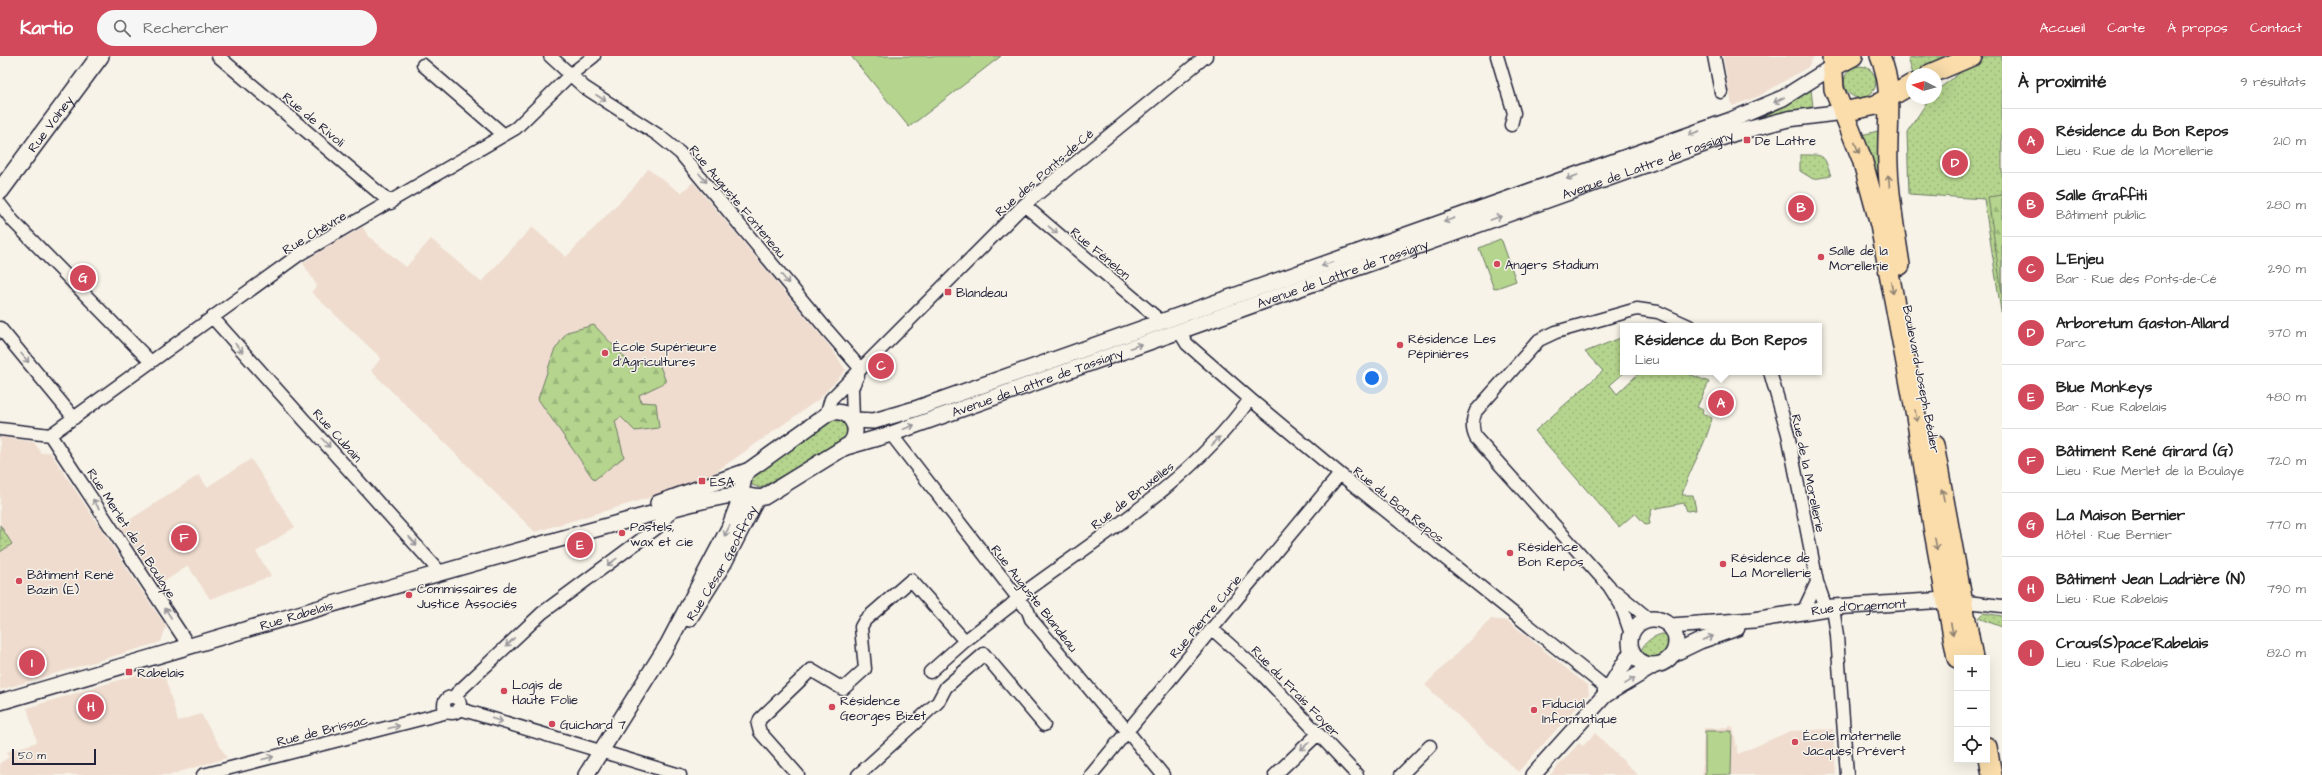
<!DOCTYPE html>
<html lang="fr">
<meta charset="utf-8">
<style>
:root{--surface:#fff;--page:#f6f6f6;--text:#222;--muted:#767676;--line:#e0e0e0;--accent:#d1495b}
body{margin:0;font-family:"Architects Daughter",sans-serif;background:var(--page);color:var(--text)}
.controls{position:absolute;right:12px;bottom:12px;display:grid;overflow:hidden;border-radius:0px;box-shadow:0 4px 16px #0002}
.controls button{width:36px;height:36px;display:grid;place-items:center;padding:0;border:0;border-bottom:1px solid var(--line);background:var(--surface);color:var(--text);font:20px sans-serif}
.compass{position:absolute;left:1906px;top:12px;width:36px;height:36px;border-radius:50%;background:var(--surface);box-shadow:0 4px 16px #0002;rotate:276deg}
.scale{position:absolute;left:12px;bottom:10px;width:84px;box-sizing:border-box;padding-left:4px;border:2px solid #22223b;border-top:0;font-size:11px;line-height:14px;white-space:nowrap;color:#22223b;-webkit-text-stroke:3px #f7f3e8;paint-order:stroke}
.you{position:absolute;left:1372px;top:322px;width:14px;height:14px;margin:-10px;border:3px solid #fff;border-radius:50%;background:#1a73e8;box-shadow:0 0 0 6px #1a73e833}
.badge{display:grid;place-items:center;width:26px;height:26px;border-radius:50%;background:var(--accent);color:#fff;font-size:13px;font-weight:700}
.pin{position:absolute;translate:-50% -50%;border:2px solid #fff;box-shadow:0 1px 4px #0006}
.popup{position:absolute;left:1620px;top:267px;width:202px;height:52px;box-sizing:border-box;display:grid;place-content:center;border-radius:0px;background:var(--surface);filter:drop-shadow(0 1px 3px #0005);font-size:13px;white-space:nowrap;color:var(--muted)}
.popup b{font-size:15px;color:var(--text)}
.popup::after{content:'';position:absolute;left:50%;top:100%;margin-left:-8px;border:8px solid transparent;border-top-color:var(--surface)}
.list{margin:0;padding:0;list-style:none}
h2{display:flex;justify-content:space-between;align-items:center;height:52px;margin:0;padding:0 16px;font-size:17px}
h2 small{font-size:13px;font-weight:400;color:var(--muted)}
.list li{display:grid;grid-template-columns:26px 1fr auto;gap:12px;align-items:center;box-sizing:border-box;height:64px;padding:0 16px;border-top:1px solid var(--line)}
.list b{display:block;font-size:15px;white-space:nowrap}
.list p{margin:0;font-size:13px;white-space:nowrap;color:var(--muted)}
.list em{font-size:13px;font-style:normal;color:var(--muted)}
.icon{flex:none;width:22px;height:22px;fill:none;stroke:currentColor;stroke-width:2;stroke-linecap:round;stroke-linejoin:round}
.map{position:relative;flex:none;width:2002px;height:719px;overflow:hidden}
header{display:flex;align-items:center;gap:24px;box-sizing:border-box;height:56px;padding:0 20px;background:var(--accent);color:#fff}
header strong{font-size:19px}
nav{display:flex;gap:22px;margin-inline-start:auto;font-size:14px}
.search{width:280px;height:36px;background:var(--page);display:flex;align-items:center;gap:10px;box-sizing:border-box;padding:0 14px;border-radius:22px;color:var(--muted);font-size:15px}
main{display:flex}
aside{flex:1;background:var(--surface)}
.map>svg:first-child{display:block}
.built{fill:#efdccf}
.grass{fill:url(#grass-dots);stroke:#6c7b64}
.forest{fill:url(#forest-firs);stroke:#6c7b64}
.garden{fill:#b5d48d;stroke:#6c7b64}
.lines{fill:none;stroke-linecap:round;stroke-linejoin:round}
.minor-casing{stroke:#22223b;stroke-width:15}
.tertiary-casing{stroke:#22223b;stroke-width:18}
.secondary-casing{stroke:#22223b;stroke-width:20}
.primary-casing{stroke:#22223b;stroke-width:22}
.minor{stroke:#f7f3e8;stroke-width:12}
.tertiary{stroke:#f7f3e8;stroke-width:15}
.secondary{stroke:#f7f3e8;stroke-width:17}
.primary{stroke:#faddab;stroke-width:19}
.oneway{stroke:#97959a}
.oneway2{stroke:#8e8073}
.poi-dot{fill:#d1495b;stroke:#f7f3e8;stroke-width:1.5}
.labels{text-anchor:middle;stroke-width:3;stroke-linejoin:round;paint-order:stroke}
.street-label{font-size:13px;fill:#22223b;stroke:#f7f3e8}
.poi-label{font-size:13px;fill:#22223b;stroke:#f7f3e8;text-anchor:start}
</style>
<header>
<strong>Kartio</strong>
<div class="search"><svg class="icon" aria-label="search" viewBox="0 0 24 24"><circle cx="10" cy="10" r="6"/><path d="M15 15l6 6"/></svg>Rechercher</div>
<nav><a>Accueil</a><a>Carte</a><a>À propos</a><a>Contact</a></nav>
</header>
<main>
<div class="map">
<svg width="2002" height="719" viewBox="0 0 2002 719">
<defs>
<pattern id="grass-dots" width="8" height="8" patternUnits="userSpaceOnUse"><rect width="8" height="8" fill="#b5d48d"/><path d="M2 2h.1M6 6h.1" fill="none" stroke="#9bb67b" stroke-width="1.8" stroke-linecap="round"/></pattern>
<pattern id="forest-firs" width="22" height="20" patternUnits="userSpaceOnUse"><rect width="22" height="20" fill="#b5d48d"/><path d="M5 1l3.5 6h-7zM16 11l3.5 6h-7z" fill="#9bb67b"/></pattern>
</defs>
<rect width="100%" height="100%" fill="#f7f3e8"/>
<filter id="ink" filterUnits="userSpaceOnUse"><feTurbulence type="fractalNoise" baseFrequency=".025" numOctaves="2"/><feDisplacementMap in="SourceGraphic" scale="8" xChannelSelector="R" yChannelSelector="G"/><feConvolveMatrix kernelMatrix="1 2 1 2 8 2 1 2 1" color-interpolation-filters="sRGB"/></filter>
<g filter="url(#ink)">
<path class="built" d="M1723,0H1814L1808,11L1759,40L1732,50Z
M648,113L681,137L693,126L831,292L846,314L818,344L710,420L648,442L535,476L371,315L381,302L311,236L317,230L303,207L317,197L363,171L368,180L406,211L431,183L481,226L532,171L566,201L633,132Z
M0,381L34,386L41,397L50,396L166,571L161,586L0,634Z
M251,403L295,471L256,496L271,520L210,543L188,510L159,529L120,470L199,419L207,431Z
M1491,563L1508,565L1588,630L1589,638L1518,716L1425,629Z
M162,611L178,665L201,658L227,702L169,719H0V707L9,701L6,696L37,686L27,652Z
M1733,670L1738,698L1790,675L1833,673L1836,719H1702L1704,672H1719Z
M1595,677L1638,719H1550L1579,687L1583,690Z"/>
<path class="grass" d="M1925,0H1956L1913,18L1908,2Z
M1986,0H2002V262L1984,143L1909,138L1907,76L1930,42H1936V35L1978,3Z
M1844 26a16 16 0 1 1 32 0a16 16 0 1 1-32 0Z
M1811,33L1813,51L1726,72Z
M1878,75L1879,128L1878,129L1861,79Z
M1800,99C1825,99 1823,97 1831,120L1813,123L1800,115Z
M1623,281V316H1625L1610,329L1617,338L1640,316H1684L1709,326L1697,351L1703,354L1702,357L1712,362C1706,390 1689,412 1682,439H1693L1696,454L1687,455L1684,447L1652,453L1649,463L1650,468L1646,469L1635,457L1619,471L1535,375L1603,315L1585,296Z
M834,363C844,363 847,368 849,377L843,386L760,432L752,429L751,424L754,420Z
M0,469L12,488L0,496Z
M1983,557L2002,560V571L1978,562Z
M1662,578L1671,579C1676,599 1656,614 1640,600C1641,588 1651,581 1662,578Z"/>
<path class="forest" d="M2002,139V238L1988,141Z
M594,269L631,308L658,305L666,326L639,339L641,346L656,347L659,372L635,375L621,361L615,365L624,401L594,424L538,343L554,295L567,276Z"/>
<path class="garden" d="M851,0H1001L909,71Z
M1500,183L1502,185L1516,225L1494,233L1479,192Z
M1705,675H1732L1731,719H1705Z"/>
<g class="lines">
<g class="minor-casing">
<path id="minor" d="M218,0L391,147
M550,0L584,31L658,79L680,97L827,274L861,313
M1497,0L1514,57L1511,69
M1714,0L1721,36
M423,9L503,78
M0,148L13,165L151,306
M1024,149L1156,261L1158,268
M213,262L440,516
M0,272L74,362
M1179,275L1187,288L1250,343L1340,418L1599,626L1603,629L1605,639
M1770,316L1788,378L1817,526L1826,552
M826,359L831,343L1024,149L1206,0
M853,364L852,332L858,319
M0,373L50,379
M891,378L1028,555L1031,563L1107,654L1119,665L1163,719
M50,379L300,198L516,72L570,19L594,0
M50,379L189,590
M1616,536L1649,563
M1958,545L2002,550
M1833,551L1837,580L1847,719
M1803,556L1817,526
M1212,573L1259,615L1357,719
M1631,578L1621,549L1609,530L1476,382C1471,372 1472,364 1476,355L1539,284L1556,276L1637,253L1658,256L1689,270
M965,585L1010,550L1025,536C1104,478 1192,424 1250,343
M444 649a8 8 0 1 1 16 0a8 8 0 1 1-16 0Z
M456,642V638L542,557L658,471L675,451
M460,653L680,719
M203,719L448,656
M798,719L760,676L758,669L760,663L811,614L843,633L865,613L861,571L865,564L911,524L965,585L930,616
M858,719L938,646L946,631L984,598L1044,669
M1091,719L1340,418
M1275,719L1318,678
M1401,719L1430,690"/>
</g>
<g class="tertiary-casing">
<g id="tertiary">
<path d="M853,364L874,365L915,353L1731,64L1783,42L1832,11"/>
<path id="s1" d="M846,391L891,378L1735,77L1788,63L1843,56"/>
<path d="M658,447L747,415"/>
<circle cx="1653" cy="586" r="23"/>
<path id="s2" d="M689,563L724,507L757,442"/>
<path id="s3" d="M1671,570L1754,564L1833,551L1947,544"/>
<path d="M1673,598L1700,585L1737,572"/>
<path d="M1605,639L1655,609"/>
<path id="s4" d="M0,646C223,581 445,513 670,453C688,449 723,438 740,439C749,439 755,443 764,441L850,388C863,372 849,351 829,357L745,417L739,446L729,472L668,588L586,719"/>
<path d="M1533,719L1605,639L1632,595"/>
</g>
</g>
<g class="secondary-casing">
<g id="secondary">
<path id="s5" d="M0,135L100,0"/>
</g>
</g>
<g class="primary-casing">
<path id="primary" d="M1832,0L1834,33L1862,103L1880,169L1916,360L1933,470L1957,602
M1880,0C1895,34 1886,73 1888,109C1889,143 1895,176 1900,209
M1832,11L1853,0
M1930,18L1972,0
M1843,56L1876,49L1912,28
M1934,389L1973,602
M1987,691L1992,719"/>
</g>
<use href="#minor" class="minor"/>
<use href="#tertiary" class="tertiary"/>
<use href="#secondary" class="secondary"/>
<use href="#primary" class="primary"/>
</g>
<defs><path id="oneway-shaft" d="M-6 0H5M1.5-3L5.5 0L1.5 3" fill="none" stroke-width="1.6" stroke-linecap="round" stroke-linejoin="round"/></defs>
<g class="oneway">
<use href="#oneway-shaft" transform="translate(601 42) rotate(33)"/>
<use href="#oneway-shaft" transform="translate(1779 44) rotate(153)"/>
<use href="#oneway-shaft" transform="translate(1694 77) rotate(160)"/>
<use href="#oneway-shaft" transform="translate(1572 121) rotate(160)"/>
<use href="#oneway-shaft" transform="translate(703 122) rotate(50)"/>
<use href="#oneway-shaft" transform="translate(1496 162) rotate(-20)"/>
<use href="#oneway-shaft" transform="translate(1449 164) rotate(160)"/>
<use href="#oneway-shaft" transform="translate(1053 174) rotate(40)"/>
<use href="#oneway-shaft" transform="translate(1327 208) rotate(160)"/>
<use href="#oneway-shaft" transform="translate(785 223) rotate(51)"/>
<use href="#oneway-shaft" transform="translate(1136 290) rotate(-20)"/>
<use href="#oneway-shaft" transform="translate(239 292) rotate(48)"/>
<use href="#oneway-shaft" transform="translate(25 302) rotate(50)"/>
<use href="#oneway-shaft" transform="translate(909 371) rotate(-21)"/>
<use href="#oneway-shaft" transform="translate(1216 385) rotate(-46)"/>
<use href="#oneway-shaft" transform="translate(326 387) rotate(48)"/>
<use href="#oneway-shaft" transform="translate(96 448) rotate(-123)"/>
<use href="#oneway-shaft" transform="translate(727 475) rotate(117)"/>
<use href="#oneway-shaft" transform="translate(413 485) rotate(48)"/>
<use href="#oneway-shaft" transform="translate(612 506) rotate(144)"/>
<use href="#oneway-shaft" transform="translate(168 557) rotate(-123)"/>
<use href="#oneway-shaft" transform="translate(1708 582) rotate(-20)"/>
<use href="#oneway-shaft" transform="translate(510 586) rotate(136)"/>
<use href="#oneway-shaft" transform="translate(1630 625) rotate(-32)"/>
<use href="#oneway-shaft" transform="translate(497 664) rotate(17)"/>
<use href="#oneway-shaft" transform="translate(394 671) rotate(-14)"/>
<use href="#oneway-shaft" transform="translate(1305 690) rotate(137)"/>
<use href="#oneway-shaft" transform="translate(268 702) rotate(-14)"/>
</g>
<g class="oneway2">
<use href="#oneway-shaft" transform="translate(1857 92) rotate(69)"/>
<use href="#oneway-shaft" transform="translate(1889 125) rotate(-95)"/>
<use href="#oneway-shaft" transform="translate(1892 232) rotate(79)"/>
<use href="#oneway-shaft" transform="translate(1916 360) rotate(80)"/>
<use href="#oneway-shaft" transform="translate(1943 439) rotate(-101)"/>
<use href="#oneway-shaft" transform="translate(1936 488) rotate(79)"/>
<use href="#oneway-shaft" transform="translate(1952 573) rotate(79)"/>
</g>
</g>
<g class="poi-dot">
<rect x="1743" y="80" width="8" height="8" rx="2"/>
<circle cx="1821" cy="201" r="4"/>
<circle cx="1497" cy="208" r="4"/>
<rect x="944" y="232" width="8" height="8" rx="2"/>
<circle cx="1400" cy="289" r="4"/>
<circle cx="605" cy="297" r="4"/>
<rect x="698" y="421" width="8" height="8" rx="2"/>
<circle cx="622" cy="477" r="4"/>
<circle cx="1510" cy="497" r="4"/>
<circle cx="1723" cy="508" r="4"/>
<circle cx="19" cy="525" r="4"/>
<circle cx="409" cy="539" r="4"/>
<rect x="125" y="612" width="8" height="8" rx="2"/>
<circle cx="504" cy="635" r="4"/>
<circle cx="832" cy="651" r="4"/>
<circle cx="1534" cy="654" r="4"/>
<circle cx="552" cy="668" r="4"/>
<circle cx="1795" cy="686" r="4"/>
</g>
<g class="labels">
<g class="street-label">
<text transform="translate(314 63) rotate(40)" y="5">Rue de Rivoli</text>
<text dy="5" stroke="none"><textPath href="#s5" startOffset="84">Rue Volney</textPath></text>
<text dy="5" stroke="none"><textPath href="#s1" startOffset="850">Avenue de Lattre de Tassigny</textPath></text>
<text transform="translate(1044 116) rotate(-41)" y="5">Rue des Ponts-de-Cé</text>
<text transform="translate(738 145) rotate(50)" y="5">Rue Auguste Fonteneau</text>
<text transform="translate(314 176) rotate(-31)" y="5">Rue Chèvre</text>
<text transform="translate(1101 197) rotate(40)" y="5">Rue Fénelon</text>
<text dy="5" stroke="none"><textPath href="#s1" startOffset="526">Avenue de Lattre de Tassigny</textPath></text>
<text transform="translate(1922 323) rotate(79)" y="5">Boulevard Joseph Bédier</text>
<text dy="5" stroke="none"><textPath href="#s1" startOffset="202">Avenue de Lattre de Tassigny</textPath></text>
<text transform="translate(338 379) rotate(48)" y="5">Rue Cubain</text>
<text transform="translate(1809 417) rotate(78)" y="5">Rue de la Morellerie</text>
<text transform="translate(1132 439) rotate(-38)" y="5">Rue de Bruxelles</text>
<text transform="translate(1399 448) rotate(39)" y="5">Rue du Bon Repos</text>
<text transform="translate(132 477) rotate(57)" y="5">Rue Merlet de la Boulaye</text>
<text dy="5" stroke="none"><textPath href="#s2" startOffset="65">Rue César Geoffray</textPath></text>
<text transform="translate(1035 542) rotate(52)" y="5">Rue Auguste Blandeau</text>
<text dy="5" stroke="none"><textPath href="#s3" startOffset="189">Rue d'Orgemont</textPath></text>
<text dy="5" stroke="none"><textPath href="#s4" startOffset="309">Rue Rabelais</textPath></text>
<text transform="translate(1205 560) rotate(-50)" y="5">Rue Pierre Curie</text>
<text transform="translate(1296 635) rotate(46)" y="5">Rue du Frais Foyer</text>
<text transform="translate(322 674) rotate(-14)" y="5">Rue de Brissac</text>
</g>
<g class="poi-label">
<text x="1755" y="89">De Lattre</text>
<text x="1829" y="199">Salle de la<tspan x="1829" dy="15">Morellerie</tspan></text>
<text x="1505" y="213">Angers Stadium</text>
<text x="956" y="241">Blandeau</text>
<text x="1408" y="287">Résidence Les<tspan x="1408" dy="15">Pépinières</tspan></text>
<text x="613" y="295">École Supérieure<tspan x="613" dy="15">d'Agricultures</tspan></text>
<text x="710" y="430">ESA</text>
<text x="630" y="475">Pastels,<tspan x="630" dy="15">wax et cie</tspan></text>
<text x="1518" y="495">Résidence<tspan x="1518" dy="15">Bon Repos</tspan></text>
<text x="1731" y="506">Résidence de<tspan x="1731" dy="15">La Morellerie</tspan></text>
<text x="27" y="523">Bâtiment René<tspan x="27" dy="15">Bazin (E)</tspan></text>
<text x="417" y="537">Commissaires de<tspan x="417" dy="15">Justice Associés</tspan></text>
<text x="137" y="621">Rabelais</text>
<text x="512" y="633">Logis de<tspan x="512" dy="15">Haute Folie</tspan></text>
<text x="840" y="649">Résidence<tspan x="840" dy="15">Georges Bizet</tspan></text>
<text x="1542" y="652">Fiducial<tspan x="1542" dy="15">Informatique</tspan></text>
<text x="560" y="673">Guichard 7</text>
<text x="1803" y="684">École maternelle<tspan x="1803" dy="15">Jacques Prévert</tspan></text>
</g>
</g>
</svg>
<div class="controls">
<button>+</button>
<button>−</button>
<button><svg class="icon" aria-label="locate" viewBox="0 0 24 24"><circle cx="12" cy="12" r="6"/><path d="M12 2v4M12 18v4M2 12h4M18 12h4"/></svg></button>
</div>
<svg class="compass" viewBox="-18 -18 36 36"><path d="M0-13l5 13h-10z" fill="#e53935"/><path d="M0 13l5-13h-10z" fill="#767676"/></svg>
<div class="scale">50 m</div>
<div class="you"></div>
<div class="pin badge" style="left:1721px;top:347px">A</div>
<div class="popup"><b>Résidence du Bon Repos</b>Lieu</div>
<div class="pin badge" style="left:1801px;top:152px">B</div>
<div class="pin badge" style="left:881px;top:310px">C</div>
<div class="pin badge" style="left:1955px;top:107px">D</div>
<div class="pin badge" style="left:580px;top:489px">E</div>
<div class="pin badge" style="left:184px;top:482px">F</div>
<div class="pin badge" style="left:83px;top:222px">G</div>
<div class="pin badge" style="left:91px;top:651px">H</div>
<div class="pin badge" style="left:32px;top:607px">I</div>
</div>
<aside>
<h2>À proximité<small>9 résultats</small></h2>
<ul class="list">
<li><span class="badge">A</span><div><b>Résidence du Bon Repos</b><p>Lieu · Rue de la Morellerie</p></div><em>210 m</em></li>
<li><span class="badge">B</span><div><b>Salle Graffiti</b><p>Bâtiment public</p></div><em>280 m</em></li>
<li><span class="badge">C</span><div><b>L'Enjeu</b><p>Bar · Rue des Ponts-de-Cé</p></div><em>290 m</em></li>
<li><span class="badge">D</span><div><b>Arboretum Gaston-Allard</b><p>Parc</p></div><em>370 m</em></li>
<li><span class="badge">E</span><div><b>Blue Monkeys</b><p>Bar · Rue Rabelais</p></div><em>480 m</em></li>
<li><span class="badge">F</span><div><b>Bâtiment René Girard (G)</b><p>Lieu · Rue Merlet de la Boulaye</p></div><em>720 m</em></li>
<li><span class="badge">G</span><div><b>La Maison Bernier</b><p>Hôtel · Rue Bernier</p></div><em>770 m</em></li>
<li><span class="badge">H</span><div><b>Bâtiment Jean Ladrière (N)</b><p>Lieu · Rue Rabelais</p></div><em>790 m</em></li>
<li><span class="badge">I</span><div><b>Crous(S)pace’Rabelais</b><p>Lieu · Rue Rabelais</p></div><em>820 m</em></li>
</ul>
</aside>
</main>
